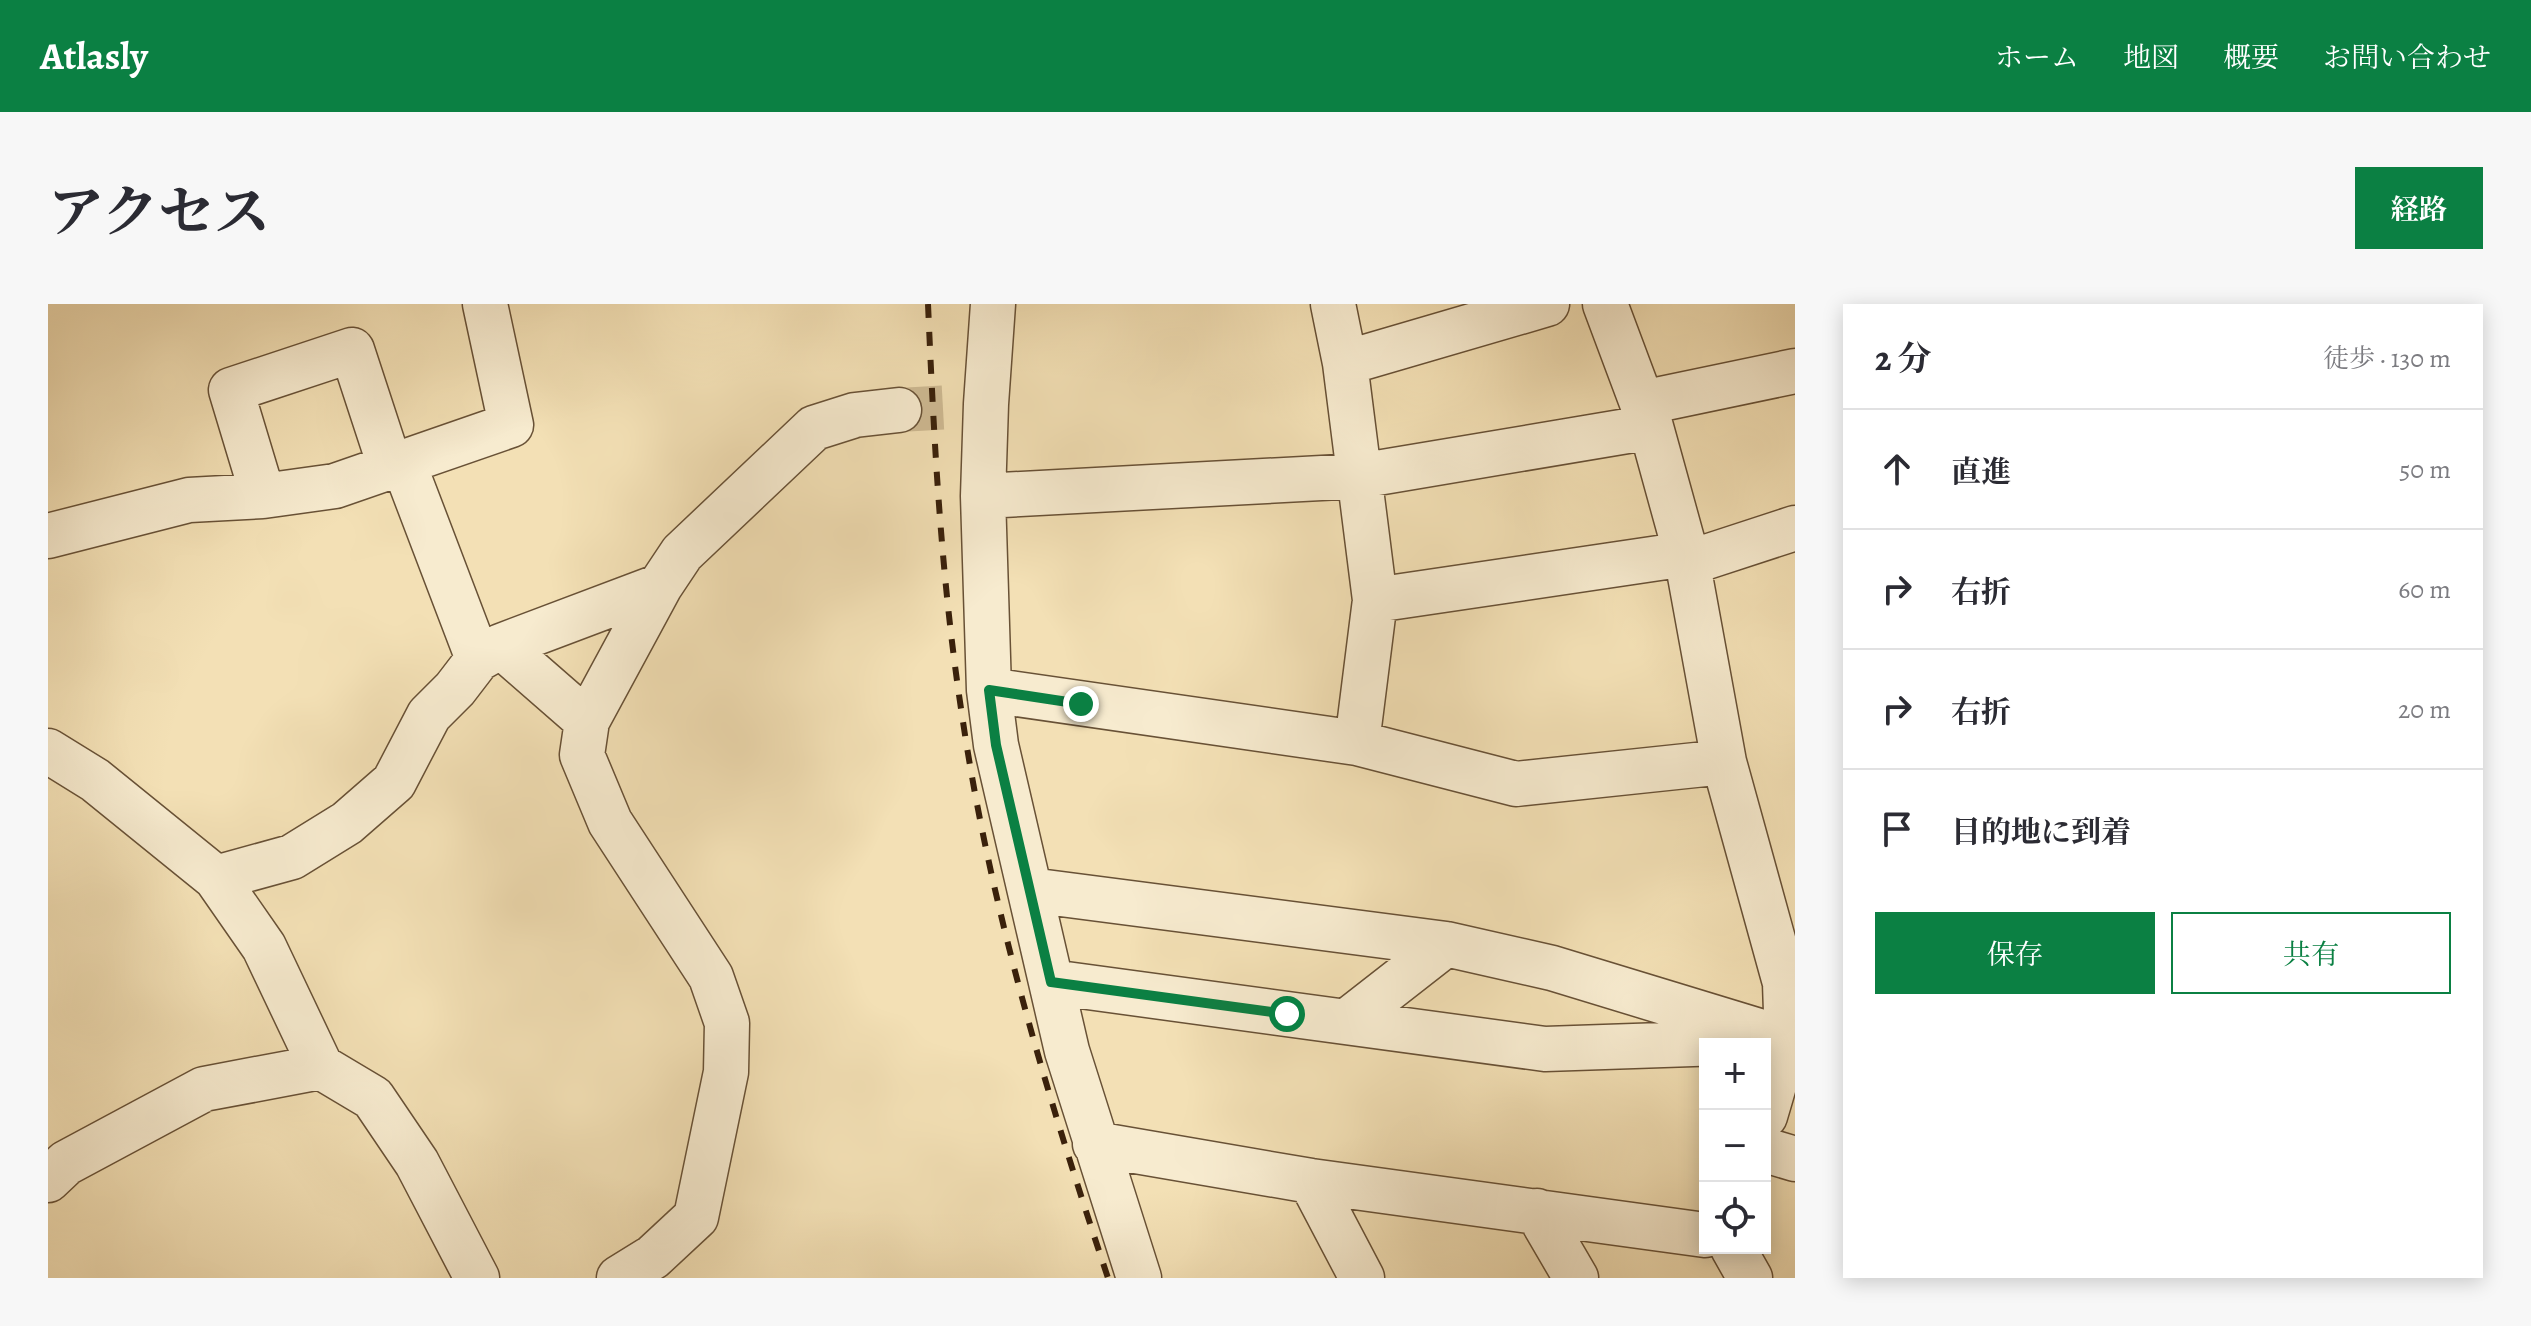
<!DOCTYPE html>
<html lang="ja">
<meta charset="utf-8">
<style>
:root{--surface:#fff;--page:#f7f7f7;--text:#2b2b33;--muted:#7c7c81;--line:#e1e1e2;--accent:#0b8043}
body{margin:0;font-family:Alegreya,"Noto Serif JP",serif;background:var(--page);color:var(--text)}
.controls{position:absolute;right:24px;bottom:24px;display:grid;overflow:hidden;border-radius:0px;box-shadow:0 4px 20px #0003}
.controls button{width:72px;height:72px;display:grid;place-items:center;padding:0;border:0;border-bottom:2px solid var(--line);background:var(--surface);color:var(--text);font:40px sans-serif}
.stop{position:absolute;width:24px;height:24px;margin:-18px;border:6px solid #0b8043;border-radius:50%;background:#fff}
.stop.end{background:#0b8043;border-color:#fff;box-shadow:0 2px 8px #0008}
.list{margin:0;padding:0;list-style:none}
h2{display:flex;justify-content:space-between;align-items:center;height:104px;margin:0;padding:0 32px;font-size:34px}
h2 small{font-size:26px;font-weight:400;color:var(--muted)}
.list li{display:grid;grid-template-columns:52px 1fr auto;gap:24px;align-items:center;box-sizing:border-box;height:120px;padding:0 32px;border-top:2px solid var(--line)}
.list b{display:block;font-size:30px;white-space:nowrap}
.list em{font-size:26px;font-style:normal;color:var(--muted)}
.actions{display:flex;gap:16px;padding:24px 32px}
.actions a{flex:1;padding:18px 0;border:2px solid var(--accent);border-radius:0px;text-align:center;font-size:28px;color:var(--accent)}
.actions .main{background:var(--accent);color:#fff}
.icon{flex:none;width:44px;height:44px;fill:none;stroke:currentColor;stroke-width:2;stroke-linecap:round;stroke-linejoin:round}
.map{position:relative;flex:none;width:1747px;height:974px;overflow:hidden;border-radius:0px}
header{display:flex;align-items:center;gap:48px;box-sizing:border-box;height:112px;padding:0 40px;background:var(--accent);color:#fff}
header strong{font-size:38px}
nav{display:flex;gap:44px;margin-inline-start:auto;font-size:28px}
.intro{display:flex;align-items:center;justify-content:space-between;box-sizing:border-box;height:192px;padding:0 48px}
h1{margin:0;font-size:56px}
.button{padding:20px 36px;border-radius:0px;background:var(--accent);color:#fff;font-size:28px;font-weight:700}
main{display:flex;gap:48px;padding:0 48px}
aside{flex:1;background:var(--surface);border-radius:0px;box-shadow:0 4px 20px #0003}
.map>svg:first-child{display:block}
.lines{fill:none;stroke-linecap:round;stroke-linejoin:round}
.minor-tunnel{stroke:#ceba93;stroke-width:44;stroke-dasharray:44 22;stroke-linecap:butt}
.minor-casing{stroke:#685136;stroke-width:47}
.minor{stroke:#f7ebcf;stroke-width:44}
.rail{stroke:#3a210b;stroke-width:6;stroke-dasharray:14 14;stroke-linecap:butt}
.route{stroke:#0b8043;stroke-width:10}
</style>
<header>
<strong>Atlasly</strong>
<nav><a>ホーム</a><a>地図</a><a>概要</a><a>お問い合わせ</a></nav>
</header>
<div class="intro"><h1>アクセス</h1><a class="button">経路</a></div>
<main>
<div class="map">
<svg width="1747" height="974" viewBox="0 0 1747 974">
<rect width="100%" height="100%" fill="#f3e0b5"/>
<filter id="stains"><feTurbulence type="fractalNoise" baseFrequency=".0025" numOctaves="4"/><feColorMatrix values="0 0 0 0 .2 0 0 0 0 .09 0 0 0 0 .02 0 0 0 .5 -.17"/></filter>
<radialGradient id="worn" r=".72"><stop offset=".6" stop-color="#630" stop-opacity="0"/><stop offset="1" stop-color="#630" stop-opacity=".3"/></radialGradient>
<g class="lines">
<path class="minor-tunnel" d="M851,106L905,103"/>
<g class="minor-casing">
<path id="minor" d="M945,0L938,100L935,192L941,386L948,441L1019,747L1091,974
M1285,0L1297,59L1327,296L1309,439
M1557,0L1603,123L1638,250L1676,458L1737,679L1739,737L1717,812
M1297,59L1499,0
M1594,99L1747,67
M355,158L430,355
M215,192L183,86L304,46L342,162
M935,192L1311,172L1603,123
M0,232L141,196L215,192L287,182L463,121L437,0
M1640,259L1747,224
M1327,296L1638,250
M453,342L539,417
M941,386L1309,439L1468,480L1676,458
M0,447L47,476L168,574L216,643L273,763L325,794L369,859L429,974
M168,574L244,553L299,519L346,478L381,411L407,385L430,355L453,342L612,282
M982,586L1398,640L1504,664L1747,738
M1003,678L1497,745L1704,738
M1298,718L1398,640
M1047,840L1263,877L1657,931
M1717,846L1747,855
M0,876L18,859L156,785L273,763
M1263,877L1314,974
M1489,907L1528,974
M1685,944L1702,974
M571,974L605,953L648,913L678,768L679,719L663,673L562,518L534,451L539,417L612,282L634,249L766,124L807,111L851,106"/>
</g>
<use href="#minor" class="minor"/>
<path class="rail" d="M880,0C886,137 893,275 914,411C942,603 999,791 1060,974"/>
</g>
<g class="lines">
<path class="route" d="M1033,400L941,386L948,441L1003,678L1239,710"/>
</g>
<rect width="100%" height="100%" filter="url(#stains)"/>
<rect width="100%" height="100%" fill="url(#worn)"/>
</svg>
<div class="controls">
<button>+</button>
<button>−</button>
<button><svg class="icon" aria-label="locate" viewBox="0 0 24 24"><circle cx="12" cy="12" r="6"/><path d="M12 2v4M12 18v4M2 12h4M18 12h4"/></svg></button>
</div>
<div class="stop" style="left:1239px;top:710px"></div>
<div class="stop end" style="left:1033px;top:400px"></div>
</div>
<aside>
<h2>2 分<small>徒歩 · 130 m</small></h2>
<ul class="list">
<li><svg class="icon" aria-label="ahead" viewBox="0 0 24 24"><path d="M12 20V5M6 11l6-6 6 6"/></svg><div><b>直進</b></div><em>50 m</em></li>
<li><svg class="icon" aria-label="right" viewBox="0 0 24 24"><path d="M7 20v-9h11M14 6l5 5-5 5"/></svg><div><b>右折</b></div><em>60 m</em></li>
<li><svg class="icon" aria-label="right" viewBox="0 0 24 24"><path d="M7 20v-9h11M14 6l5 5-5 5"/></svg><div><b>右折</b></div><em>20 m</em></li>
<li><svg class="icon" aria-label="arrive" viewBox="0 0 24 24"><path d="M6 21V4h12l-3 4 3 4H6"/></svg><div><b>目的地に到着</b></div></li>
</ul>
<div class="actions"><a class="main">保存</a><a>共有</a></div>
</aside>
</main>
